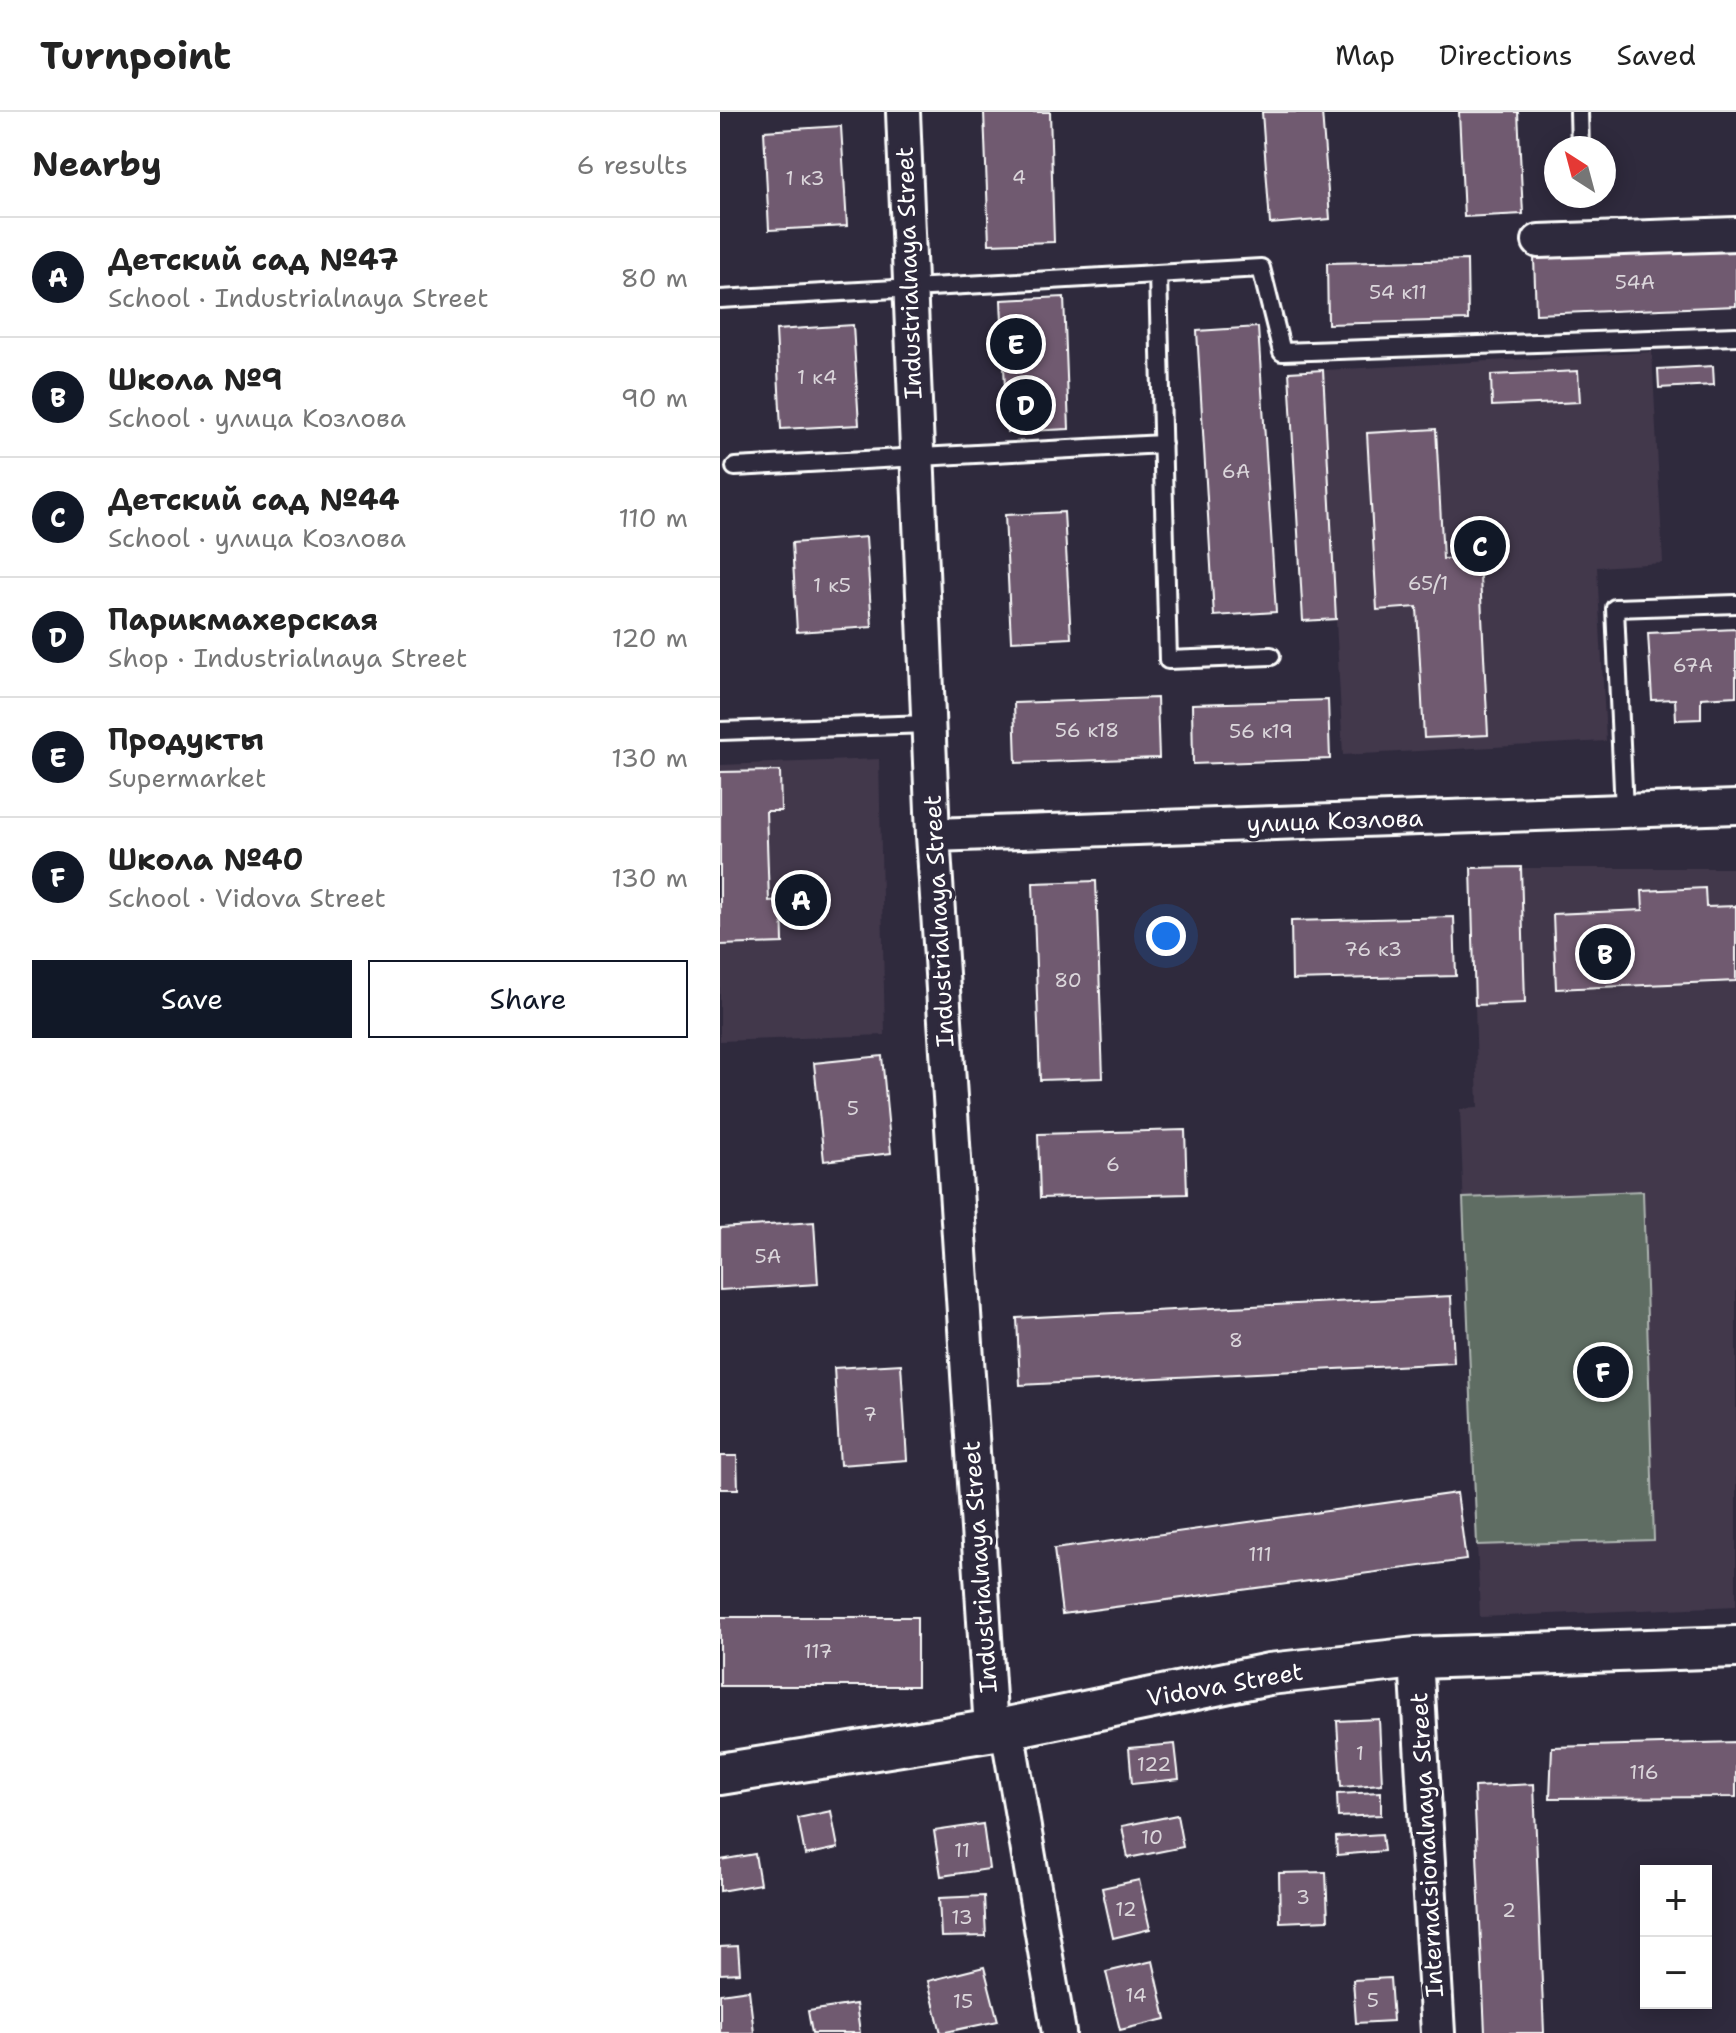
<!DOCTYPE html>
<meta charset="utf-8">
<style>
:root{--surface:#fff;--page:#f6f6f6;--text:#222;--muted:#767676;--line:#e0e0e0;--accent:#111827}
body{margin:0;font-family:"Shantell Sans",sans-serif;background:var(--page);color:var(--text)}
.controls{position:absolute;right:24px;bottom:24px;display:grid;overflow:hidden;border-radius:0px;box-shadow:0 4px 20px #0003}
.controls button{width:72px;height:72px;display:grid;place-items:center;padding:0;border:0;border-bottom:2px solid var(--line);background:var(--surface);color:var(--text);font:40px sans-serif}
.compass{position:absolute;left:824px;top:24px;width:72px;height:72px;border-radius:50%;background:var(--surface);box-shadow:0 4px 20px #0003;rotate:324deg}
.you{position:absolute;left:446px;top:824px;width:28px;height:28px;margin:-20px;border:6px solid #fff;border-radius:50%;background:#1a73e8;box-shadow:0 0 0 12px #1a73e833}
.badge{display:grid;place-items:center;width:52px;height:52px;border-radius:50%;background:var(--accent);color:#fff;font-size:26px;font-weight:700}
.pin{position:absolute;translate:-50% -50%;border:4px solid #fff;box-shadow:0 2px 8px #0006}
.list{margin:0;padding:0;list-style:none}
h2{display:flex;justify-content:space-between;align-items:center;height:104px;margin:0;padding:0 32px;font-size:34px}
h2 small{font-size:26px;font-weight:400;color:var(--muted)}
.list li{display:grid;grid-template-columns:52px 1fr auto;gap:24px;align-items:center;box-sizing:border-box;height:120px;padding:0 32px;border-top:2px solid var(--line)}
.list b{display:block;font-size:30px;white-space:nowrap}
.list p{margin:0;font-size:26px;white-space:nowrap;color:var(--muted)}
.list em{font-size:26px;font-style:normal;color:var(--muted)}
.actions{display:flex;gap:16px;padding:24px 32px}
.actions a{flex:1;padding:18px 0;border:2px solid var(--accent);border-radius:0px;text-align:center;font-size:28px;color:var(--accent)}
.actions .main{background:var(--accent);color:#fff}
.map{position:relative;flex:none;width:1016px;height:1921px;overflow:hidden}
header{display:flex;align-items:center;gap:48px;box-sizing:border-box;height:112px;padding:0 40px;background:var(--surface);border-bottom:2px solid var(--line)}
header strong{font-size:38px}
nav{display:flex;gap:44px;margin-inline-start:auto;font-size:28px}
main{display:flex}
aside{flex:1;background:var(--surface)}
.map>svg:first-child{display:block}
.built{fill:#42384c}
.green{fill:#5f6d64;stroke:#afb6b2;stroke-width:2}
.building{fill:#6f5a70;stroke:#fff;stroke-width:2}
.lines{fill:none;stroke-linecap:round;stroke-linejoin:round}
.service-casing{stroke:#fff;stroke-width:22}
.minor-casing{stroke:#fff;stroke-width:38}
.tertiary-casing{stroke:#fff;stroke-width:46}
.service{stroke:#2f2a3d;stroke-width:16}
.minor{stroke:#2f2a3d;stroke-width:32}
.tertiary{stroke:#2f2a3d;stroke-width:40}
.labels{text-anchor:middle;stroke-width:7;stroke-linejoin:round;paint-order:stroke}
.number-label{font-size:20px;fill:#dbd6db}
.street-label{font-size:24px;fill:#fff;stroke:#2f2a3d}
</style>
<header>
<strong>Turnpoint</strong>
<nav><a>Map</a><a>Directions</a><a>Saved</a></nav>
</header>
<main>
<aside>
<h2>Nearby<small>6 results</small></h2>
<ul class="list">
<li><span class="badge">A</span><div><b>Детский сад №47</b><p>School · Industrialnaya Street</p></div><em>80 m</em></li>
<li><span class="badge">B</span><div><b>Школа №9</b><p>School · улица Козлова</p></div><em>90 m</em></li>
<li><span class="badge">C</span><div><b>Детский сад №44</b><p>School · улица Козлова</p></div><em>110 m</em></li>
<li><span class="badge">D</span><div><b>Парикмахерская</b><p>Shop · Industrialnaya Street</p></div><em>120 m</em></li>
<li><span class="badge">E</span><div><b>Продукты</b><p>Supermarket</p></div><em>130 m</em></li>
<li><span class="badge">F</span><div><b>Школа №40</b><p>School · Vidova Street</p></div><em>130 m</em></li>
</ul>
<div class="actions"><a class="main">Save</a><a>Share</a></div>
</aside>
<div class="map">
<svg width="1016" height="1921" viewBox="0 0 1016 1921">
<rect width="100%" height="100%" fill="#2f2a3d"/>
<filter id="ink" filterUnits="userSpaceOnUse"><feTurbulence type="fractalNoise" baseFrequency=".0125" numOctaves="2"/><feDisplacementMap in="SourceGraphic" scale="16" xChannelSelector="R" yChannelSelector="G"/><feConvolveMatrix kernelMatrix="1 2 1 2 8 2 1 2 1" color-interpolation-filters="sRGB"/></filter>
<g filter="url(#ink)">
<path class="built" d="M932,240L943,451L877,455L886,629L623,643L616,508L583,509L569,260Z
M159,647L165,923L0,929V653Z
M751,756H1016V1494L760,1505L740,997L758,996Z"/>
<path class="green" d="M923,1079L934,1428L757,1433L743,1086Z"/>
<path class="building" d="M264,0H330L334,130L269,132Z
M542,0H602L610,107L550,112Z
M739,0H798L803,102L744,105Z
M121,14L127,114L49,118L44,19Z
M1016,138V194L816,202L814,146Z
M747,148L748,208L608,212L607,151Z
M344,185L349,317L287,320L281,188Z
M133,213L139,313L61,317L56,218Z
M538,215L556,500L494,504L477,219Z
M993,254L994,273L939,276L938,257Z
M603,258L616,507L583,509L569,260Z
M858,259L860,290L772,294L771,263Z
M716,317L723,447L759,445L768,623L704,626L697,495L657,498L647,321Z
M344,400L351,526L291,529L285,403Z
M146,425L152,515L77,520L72,431Z
M1016,517V584L981,586V607L956,608L955,587L932,588L928,521Z
M437,586L439,646L296,651L294,591Z
M608,588L610,647L473,652L472,592Z
M60,659L61,699H46L49,789L62,788L63,831L0,833V660Z
M801,755L805,891L755,893L751,756Z
M376,769L383,966L320,968L313,771Z
M985,776L986,795L1016,794V869L836,877L833,802L923,798L922,779Z
M734,805L736,864L572,868L571,809Z
M162,944L171,1041L104,1049L94,951Z
M465,1018L467,1082L320,1086L318,1022Z
M94,1110L98,1172L0,1178V1116Z
M731,1184L734,1251L300,1273L297,1206Z
M181,1252L187,1348L120,1353L114,1256Z
M0,1344H17L18,1377H0Z
M737,1381L746,1448L342,1502L334,1437Z
M0,1505H197V1574H0Z
M659,1607L662,1672L621,1675L617,1609Z
M1016,1630V1685L830,1686L832,1635Z
M455,1632L459,1667L412,1672L409,1636Z
M814,1672L824,1921H765L754,1675Z
M661,1680V1703L618,1705L617,1682Z
M111,1699L118,1736L85,1743L78,1706Z
M457,1703L463,1735L408,1746L402,1714Z
M263,1712L269,1757L221,1764L214,1719Z
M662,1722L664,1739L617,1743L616,1725Z
M35,1742L40,1772L0,1779V1748Z
M606,1760L608,1808L560,1810L559,1761Z
M419,1768L430,1817L393,1826L382,1776Z
M264,1784L266,1824L221,1825L219,1786Z
M18,1834L20,1861L0,1862V1835Z
M433,1849L446,1907L400,1918L386,1860Z
M264,1855L278,1909L221,1921L208,1869Z
M670,1866L673,1909L636,1911L633,1868Z
M29,1878L34,1921H0V1882Z
M136,1892L140,1921H92L88,1899Z"/>
<g class="lines">
<g class="service-casing">
<path id="service" d="M859,0L860,36
M438,162L448,548L551,544
M0,187L541,156L562,240L1016,224
M15,355L443,332
M0,619L208,612
M904,699L895,496L1016,492"/>
</g>
<g class="minor-casing">
<path id="minor" d="M183,0L213,723L271,1617
M819,129L1016,122
M213,723L1016,695
M696,1546L718,1921
M287,1616L339,1921"/>
</g>
<g class="tertiary-casing">
<path id="tertiary" d="M0,1662L287,1616L549,1562L696,1546L1016,1535"/>
</g>
<use href="#service" class="service"/>
<use href="#minor" class="minor"/>
<use href="#tertiary" class="tertiary"/>
</g>
</g>
<g class="labels">
<g class="number-label">
<text x="299" y="72">4</text>
<text x="85" y="73">1 к3</text>
<text x="915" y="177">54А</text>
<text x="678" y="187">54 к11</text>
<text x="97" y="272">1 к4</text>
<text x="516" y="366">6А</text>
<text x="708" y="478">65/1</text>
<text x="112" y="480">1 к5</text>
<text x="973" y="560">67А</text>
<text x="367" y="625">56 к18</text>
<text x="541" y="626">56 к19</text>
<text x="653" y="844">76 к3</text>
<text x="348" y="875">80</text>
<text x="133" y="1003">5</text>
<text x="393" y="1059">6</text>
<text x="48" y="1151">5А</text>
<text x="516" y="1235">8</text>
<text x="150" y="1309">7</text>
<text x="540" y="1449">111</text>
<text x="98" y="1546">117</text>
<text x="640" y="1648">1</text>
<text x="434" y="1659">122</text>
<text x="924" y="1667">116</text>
<text x="432" y="1732">10</text>
<text x="242" y="1745">11</text>
<text x="583" y="1792">3</text>
<text x="406" y="1804">12</text>
<text x="789" y="1805">2</text>
<text x="242" y="1812">13</text>
<text x="416" y="1890">14</text>
<text x="653" y="1895">5</text>
<text x="243" y="1896">15</text>
</g>
<g class="street-label">
<text transform="translate(189 161) rotate(-92)" y="8">Industrialnaya Street</text>
<text transform="translate(615 709) rotate(-2)" y="8">улица Козлова</text>
<text transform="translate(219 809) rotate(-93)" y="8">Industrialnaya Street</text>
<text transform="translate(260 1455) rotate(-94)" y="8">Industrialnaya Street</text>
<text transform="translate(505 1573) rotate(-10)" y="8">Vidova Street</text>
<text transform="translate(707 1733) rotate(-93)" y="8">Internatsionalnaya Street</text>
</g>
</g>
</svg>
<div class="controls">
<button>+</button>
<button>−</button>
</div>
<svg class="compass" viewBox="-18 -18 36 36"><path d="M0-13l5 13h-10z" fill="#e53935"/><path d="M0 13l5-13h-10z" fill="#767676"/></svg>
<div class="you"></div>
<div class="pin badge" style="left:81px;top:788px">A</div>
<div class="pin badge" style="left:885px;top:842px">B</div>
<div class="pin badge" style="left:760px;top:434px">C</div>
<div class="pin badge" style="left:306px;top:293px">D</div>
<div class="pin badge" style="left:296px;top:232px">E</div>
<div class="pin badge" style="left:883px;top:1260px">F</div>
</div>
</main>
